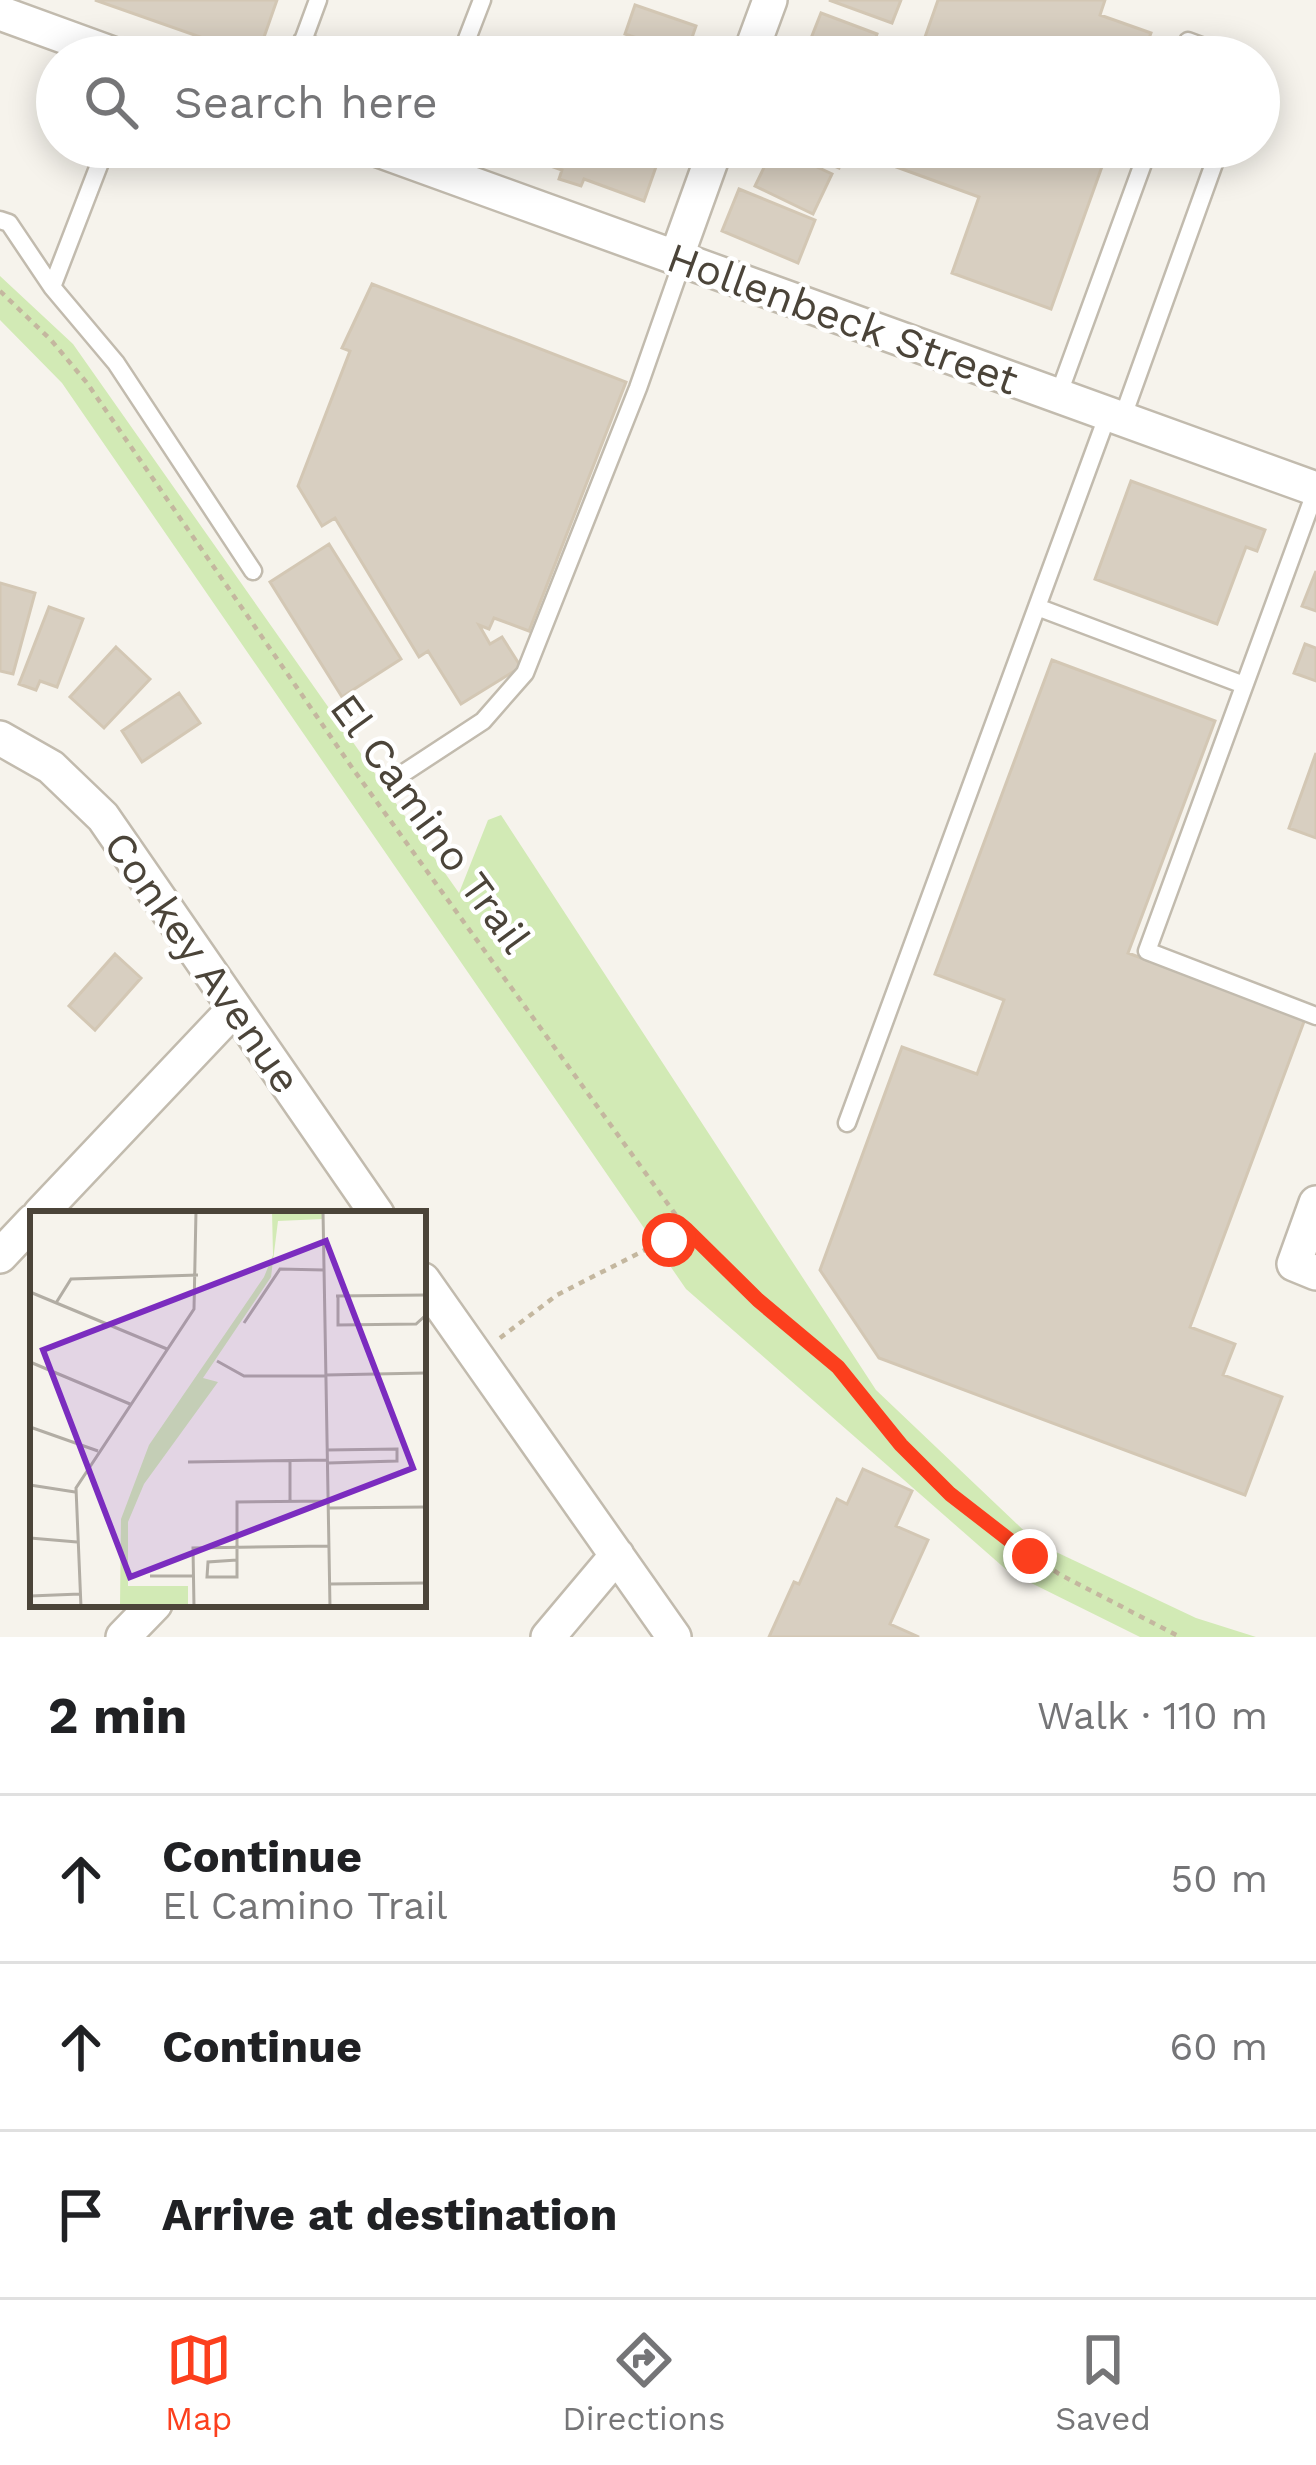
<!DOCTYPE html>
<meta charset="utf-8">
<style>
:root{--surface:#fff;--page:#f2f2f2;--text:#202124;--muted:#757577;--line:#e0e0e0;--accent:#fc3f1d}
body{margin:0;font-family:"Work Sans",sans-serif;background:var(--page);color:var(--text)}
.stop{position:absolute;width:36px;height:36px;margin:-27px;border:9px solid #fc3f1d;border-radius:50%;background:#fff}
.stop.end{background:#fc3f1d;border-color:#fff;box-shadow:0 3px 12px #0008}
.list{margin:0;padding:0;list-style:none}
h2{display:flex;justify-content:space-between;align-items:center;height:156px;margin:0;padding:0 48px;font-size:51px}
h2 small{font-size:39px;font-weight:400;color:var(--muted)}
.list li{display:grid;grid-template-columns:78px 1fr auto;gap:36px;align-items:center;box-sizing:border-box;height:168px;padding:0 48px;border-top:3px solid var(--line)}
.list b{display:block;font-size:45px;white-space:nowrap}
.list p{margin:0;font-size:39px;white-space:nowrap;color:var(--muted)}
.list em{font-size:39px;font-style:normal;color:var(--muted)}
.icon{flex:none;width:66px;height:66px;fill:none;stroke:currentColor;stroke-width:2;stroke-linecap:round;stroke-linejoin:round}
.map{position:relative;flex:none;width:1316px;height:1637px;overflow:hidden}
.search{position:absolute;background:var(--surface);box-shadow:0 6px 30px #0003;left:36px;right:36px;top:36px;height:132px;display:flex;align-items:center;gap:30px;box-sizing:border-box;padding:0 42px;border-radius:66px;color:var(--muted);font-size:45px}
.sheet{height:660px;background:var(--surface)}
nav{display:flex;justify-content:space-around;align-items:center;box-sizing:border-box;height:168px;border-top:3px solid var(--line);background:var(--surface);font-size:33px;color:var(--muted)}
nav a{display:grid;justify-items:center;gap:6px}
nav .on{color:var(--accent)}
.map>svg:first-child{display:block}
.green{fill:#d2eab5}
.building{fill:#d8cfc1;stroke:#d3c7b4;stroke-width:3}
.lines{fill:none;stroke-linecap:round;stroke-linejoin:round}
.lane-casing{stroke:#c2bbae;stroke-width:21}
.street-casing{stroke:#c2bbae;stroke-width:38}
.path{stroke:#c4b79f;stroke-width:4.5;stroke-dasharray:6 6;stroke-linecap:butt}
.lane{stroke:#fff;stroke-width:16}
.street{stroke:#fff;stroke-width:33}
.route{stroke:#fc3f1d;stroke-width:15}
.labels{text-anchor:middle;stroke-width:9;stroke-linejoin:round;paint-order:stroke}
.street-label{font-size:42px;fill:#4b4439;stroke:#fff}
.inset-road{fill:none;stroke:#b2ada4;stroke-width:3}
.view{fill:#7b2cbf;fill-opacity:0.15;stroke:#7b2cbf;stroke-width:6}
.inset-edge{fill:none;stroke:#4b4439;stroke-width:6}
</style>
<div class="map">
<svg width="1316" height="1637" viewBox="0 0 1316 1637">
<rect width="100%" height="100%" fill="#f6f3ec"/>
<path class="green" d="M0,276L73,344L459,893L488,820L501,815L876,1390L1037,1543L1196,1618L1256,1637H1140L1009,1572L686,1289L62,383L0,320Z"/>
<path class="building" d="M95,0H277L257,57Z
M829,0H901L892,23Z
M938,0H1105L1100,15L1151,33L1142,57H918Z
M635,5L696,26L686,55L625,34Z
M821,13L877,34L869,57H821L806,51Z
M614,44L657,57H610Z
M532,147H611L657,164L644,201L584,179L581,186L559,179L562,170L528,158Z
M774,147L832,174L813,214L755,186Z
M789,147H847L839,168Z
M885,147H1109L1051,309L952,273L979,197L880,161Z
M739,189L815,220L798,263L722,231Z
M372,284L626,382L529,631L494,618L489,629L479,625L490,644L502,637L521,667L461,704L428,651L419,657L335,518L322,526L298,486L350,351L342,348Z
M1131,481L1265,530L1257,551L1246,547L1217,624L1095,579Z
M329,544L401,659L342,697L270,582Z
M1316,571V611L1302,606Z
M0,583L35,593L13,674L0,671Z
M49,607L83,619L57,687L40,681L36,690L19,684Z
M1305,644L1316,648V681L1294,673Z
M116,647L150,679L104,728L70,697Z
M1052,660L1215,721L1128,953L1305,1019L1190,1327L1235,1344L1223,1375L1282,1397L1245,1495L879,1358L820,1270L902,1047L977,1074L1004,1000L935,974Z
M179,693L200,723L142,762L122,731Z
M1316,753V838L1289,828Z
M115,954L141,978L95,1030L69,1006Z
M863,1469L912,1491L896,1526L928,1540L890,1624L919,1637H769L794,1582L799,1584L837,1499L847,1504Z"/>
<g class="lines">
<g class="lane-casing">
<path id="lane" d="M302,41L342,57
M297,57L318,0
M460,57L482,0
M1182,57L1188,41L1231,57
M106,147L52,287L116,363L253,571
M0,220L9,223L52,287
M1058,396L1149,147
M1122,419L1220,147
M1316,490L1147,951L1316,1016
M1037,607L1244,685
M393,780L483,721L525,673L638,388L683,260
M847,1123L1108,414"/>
</g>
<g class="street-casing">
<path id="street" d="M0,13L121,57
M749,57L770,0
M370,147L1316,489
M676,258L716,147
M0,738L51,767L103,817L377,1214
M1316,1203L1294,1264L1316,1273
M40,1214L234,1009
M0,1256L33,1221
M423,1280L674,1637
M123,1637L155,1604
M548,1637L617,1555"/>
</g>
<path class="path" d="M0,291L51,340L87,383L353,769L686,1229L736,1280L838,1367L901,1445L977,1517L1059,1574L1180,1637
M500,1338L557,1295L686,1229"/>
<use href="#lane" class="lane"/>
<use href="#street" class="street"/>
</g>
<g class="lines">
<path class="route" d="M669,1240L686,1229L758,1300L838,1367L901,1445L950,1494L1030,1556"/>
</g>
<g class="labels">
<g class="street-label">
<text transform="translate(843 318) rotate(20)" y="15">Hollenbeck Street</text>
<text transform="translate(431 823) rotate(54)" y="15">El Camino Trail</text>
<text transform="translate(203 962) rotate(55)" y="15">Conkey Avenue</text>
</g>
</g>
<g transform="translate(30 1211)">
<rect width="396" height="396" fill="#f6f3ec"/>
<path d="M242,0H293V8L248,10L241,66L173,167L188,171L114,273L98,311V375H158V396H90L91,308L119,234L234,66L243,44Z" fill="#d2eab5"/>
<path class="inset-road" d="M293,0L300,396M0,81L137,138M306,85L396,84M308,85V114L386,113L396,104M26,92L41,68L168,64M214,112L250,58L294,59M187,150L214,165H296M0,151L100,193M296,164L396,162M0,216L68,240M297,239L367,238V250L298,252M260,249V290M158,251L298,249M0,274L45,281M299,297L396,296M0,327L47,331M207,349L178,351L177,366H207V291L298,290M120,365H163M300,373L396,372M0,385L50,383M51,396L46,277L164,98L166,0M164,396L163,337L299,335"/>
<path class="view" d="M296,30L383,257L100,366L13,139Z"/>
<rect width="396" height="396" class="inset-edge"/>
</g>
</svg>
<div class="stop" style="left:669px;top:1240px"></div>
<div class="stop end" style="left:1030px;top:1556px"></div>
<div class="search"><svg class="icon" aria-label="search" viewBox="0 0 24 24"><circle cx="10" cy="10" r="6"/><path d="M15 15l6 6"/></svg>Search here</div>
</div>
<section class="sheet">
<h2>2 min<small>Walk · 110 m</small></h2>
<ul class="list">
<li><svg class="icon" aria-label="ahead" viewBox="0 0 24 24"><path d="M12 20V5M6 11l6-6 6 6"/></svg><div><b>Continue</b><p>El Camino Trail</p></div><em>50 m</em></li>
<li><svg class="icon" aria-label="ahead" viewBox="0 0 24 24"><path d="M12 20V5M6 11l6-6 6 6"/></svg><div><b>Continue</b></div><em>60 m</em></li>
<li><svg class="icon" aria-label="arrive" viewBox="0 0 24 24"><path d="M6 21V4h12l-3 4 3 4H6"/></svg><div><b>Arrive at destination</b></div></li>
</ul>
</section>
<nav>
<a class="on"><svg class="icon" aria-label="map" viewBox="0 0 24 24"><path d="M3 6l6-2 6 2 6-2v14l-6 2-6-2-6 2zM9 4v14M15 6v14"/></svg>Map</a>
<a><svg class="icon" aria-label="directions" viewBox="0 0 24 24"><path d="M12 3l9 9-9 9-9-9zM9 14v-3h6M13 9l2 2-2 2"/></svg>Directions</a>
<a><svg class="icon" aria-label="saved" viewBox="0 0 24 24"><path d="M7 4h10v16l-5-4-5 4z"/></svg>Saved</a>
</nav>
